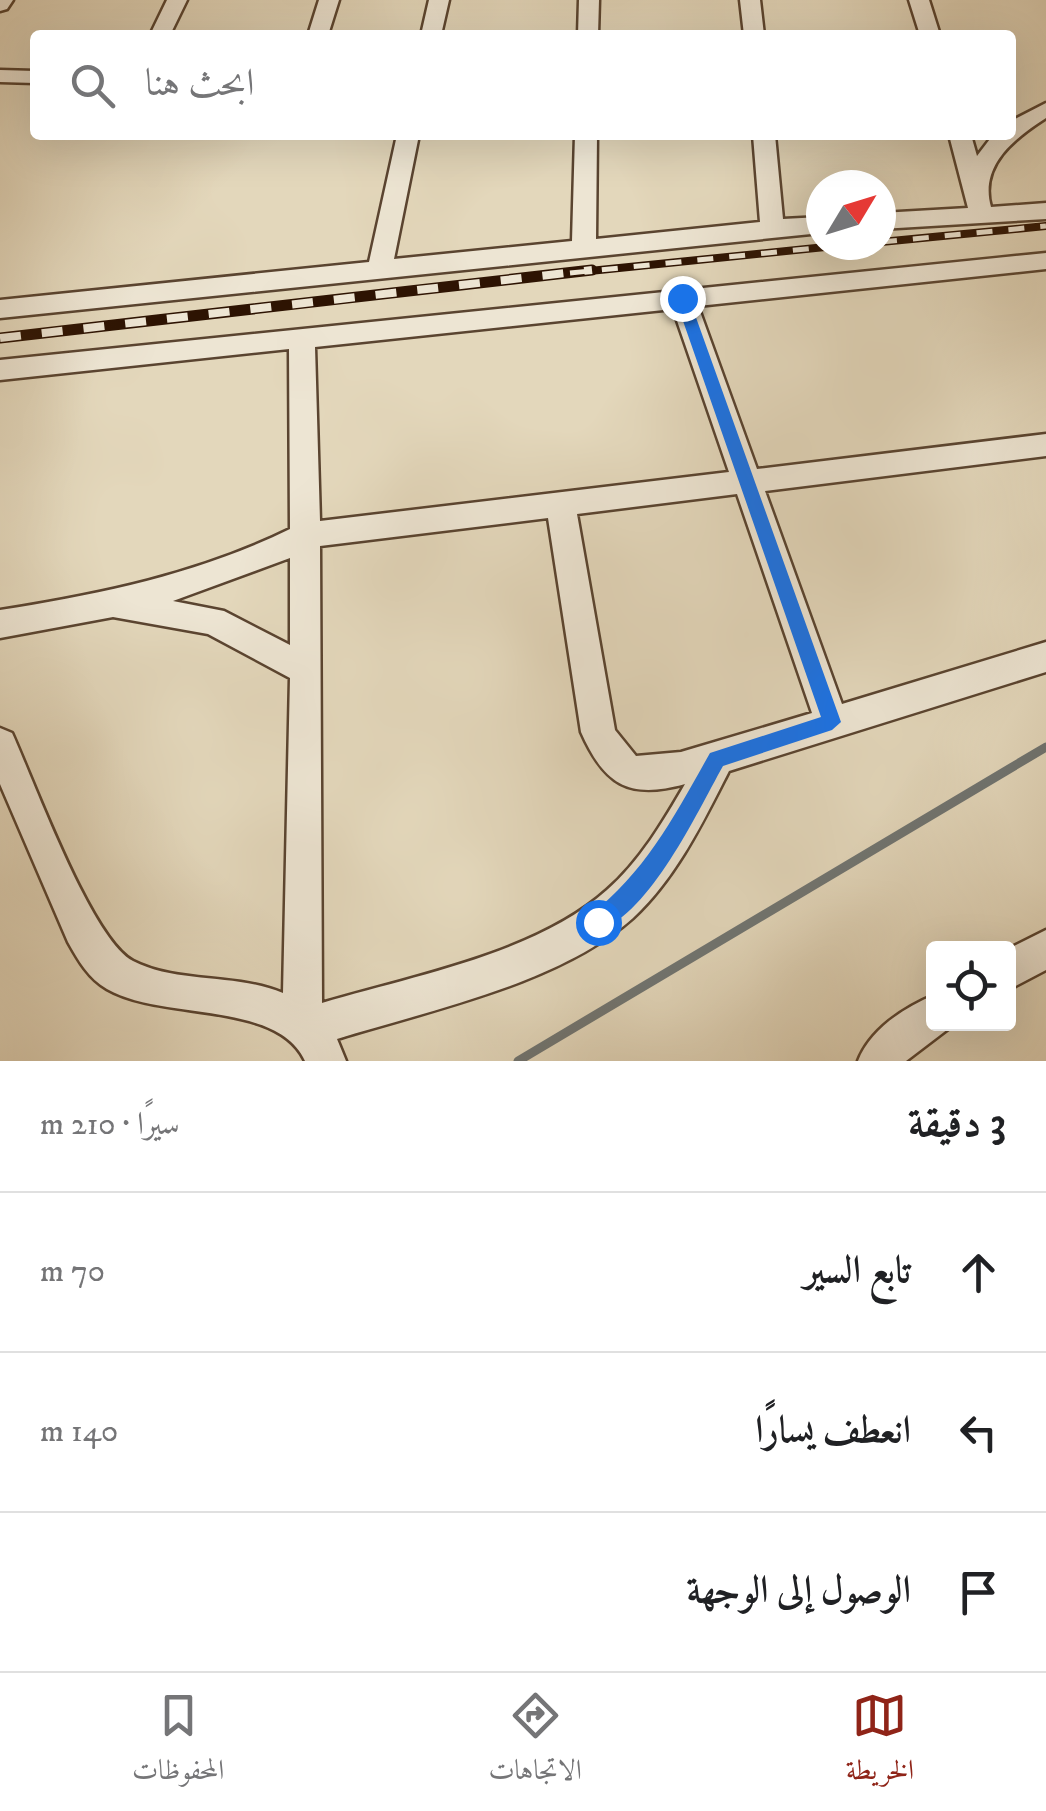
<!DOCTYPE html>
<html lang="ar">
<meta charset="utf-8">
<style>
:root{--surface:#fff;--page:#f2f2f2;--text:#202124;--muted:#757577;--line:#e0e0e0;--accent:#8f2418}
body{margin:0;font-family:"IM FELL DW Pica",Amiri,serif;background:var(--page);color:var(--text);direction:rtl}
.controls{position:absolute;right:30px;bottom:30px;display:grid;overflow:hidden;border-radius:10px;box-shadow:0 10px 40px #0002}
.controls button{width:90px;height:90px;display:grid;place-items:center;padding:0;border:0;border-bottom:2px solid var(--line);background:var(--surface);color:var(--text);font:50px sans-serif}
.compass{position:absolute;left:806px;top:170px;width:90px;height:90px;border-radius:50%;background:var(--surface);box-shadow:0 10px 40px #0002;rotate:52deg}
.stop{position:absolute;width:30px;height:30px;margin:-22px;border:8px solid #1a73e8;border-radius:50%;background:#fff}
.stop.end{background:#1a73e8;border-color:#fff;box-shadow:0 2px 10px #0008}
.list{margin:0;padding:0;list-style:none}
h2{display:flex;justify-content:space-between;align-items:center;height:130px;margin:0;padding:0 40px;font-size:42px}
h2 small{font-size:32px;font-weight:400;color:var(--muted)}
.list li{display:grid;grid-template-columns:65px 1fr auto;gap:30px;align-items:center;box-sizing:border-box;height:160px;padding:0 40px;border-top:2px solid var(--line)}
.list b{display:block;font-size:38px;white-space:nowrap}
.list em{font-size:32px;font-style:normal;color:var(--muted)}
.icon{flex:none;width:55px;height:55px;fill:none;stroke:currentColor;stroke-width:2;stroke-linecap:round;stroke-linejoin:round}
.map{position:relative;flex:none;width:1046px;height:1061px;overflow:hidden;direction:ltr}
.search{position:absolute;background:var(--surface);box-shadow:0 10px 40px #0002;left:30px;right:30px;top:30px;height:110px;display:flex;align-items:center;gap:25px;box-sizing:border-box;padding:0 35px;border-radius:10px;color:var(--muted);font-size:38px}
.sheet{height:610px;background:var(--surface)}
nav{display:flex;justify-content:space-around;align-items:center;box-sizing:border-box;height:140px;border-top:2px solid var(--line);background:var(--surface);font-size:28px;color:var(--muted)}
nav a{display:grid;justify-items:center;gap:5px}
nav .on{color:var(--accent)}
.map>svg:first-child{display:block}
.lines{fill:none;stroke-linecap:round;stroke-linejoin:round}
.stream{stroke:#707572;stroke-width:9}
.street-casing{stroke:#5a4430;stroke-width:5}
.street{fill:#ede5d3;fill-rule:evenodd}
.rail-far1-casing{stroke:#2d1302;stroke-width:8}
.rail-casing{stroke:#2d1302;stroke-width:11}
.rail-far1{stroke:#ede5d3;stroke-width:5;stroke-dasharray:16;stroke-linecap:butt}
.rail{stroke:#ede5d3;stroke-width:8;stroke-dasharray:21;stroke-linecap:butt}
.route{fill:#1a73e8}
</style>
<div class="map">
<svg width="1046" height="1061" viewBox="0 0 1046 1061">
<rect width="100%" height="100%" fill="#e3d7bb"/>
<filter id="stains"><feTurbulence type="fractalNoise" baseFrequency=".002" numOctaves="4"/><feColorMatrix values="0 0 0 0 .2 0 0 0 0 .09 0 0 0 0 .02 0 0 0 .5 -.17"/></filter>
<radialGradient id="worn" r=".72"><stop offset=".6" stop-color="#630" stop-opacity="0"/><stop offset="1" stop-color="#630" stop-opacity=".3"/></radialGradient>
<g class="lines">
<path class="stream" d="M518,1061L1046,747"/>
<g class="street-casing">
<path id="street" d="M0,0H13L7,9L0,11Z
M167,0H187L170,35H150Z
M319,0H339L328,35H308Z
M429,0H449L441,35H421Z
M579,0H599L598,35H578Z
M740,0H760L764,35H744Z
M909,0H929L940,35H920Z
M0,70L35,71V83L0,82Z
M1046,103V118C1015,138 979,165 991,207L1046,203V219L881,229V213L968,208L949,135H971L977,156L993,135H1011V121Z
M397,135H419L394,259L572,241L575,135H597L596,239L760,222L753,135H775L783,219L821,217V233L0,318V300L369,262Z
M1046,253V269L698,306L757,469L1046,434V456L765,491L842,704L1046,642V672L729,771C703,822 676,878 633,918C559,984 430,1010 337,1039L346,1061H305C277,1000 162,1021 107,989C89,979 78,960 68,942L0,784V728L12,733C34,781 91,939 133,961C178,984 236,973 283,993L290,678L208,634L113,617L0,638V610C101,594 198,574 290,529L289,349L0,380V360ZM673,309L729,472L320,521L315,347ZM737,494L812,713L681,752L636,756L615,730L577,514ZM548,518L581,732C604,784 628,800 685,784C663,822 640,861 607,890C536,954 412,976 322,1003L320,546ZM290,558V645L224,611L173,601Z
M1046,930V970L1008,990V949Z
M934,995V1024H950L948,1029L906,1061H858C870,1030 903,1008 934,995Z"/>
</g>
<use href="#street" class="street"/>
<g class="rail-far1-casing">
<path id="rail-far1" d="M881,242L1046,226
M570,273L845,245"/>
</g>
<g class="rail-casing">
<path id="rail" d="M0,338L592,270"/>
</g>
<use href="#rail-far1" class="rail-far1"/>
<use href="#rail" class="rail"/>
</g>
<path class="route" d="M682,293L689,298L841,722L832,730L723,766C695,816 652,910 598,932L590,929V915C646,872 676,813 710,753L821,717L675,298Z"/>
<rect width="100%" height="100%" filter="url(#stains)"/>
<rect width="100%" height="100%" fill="url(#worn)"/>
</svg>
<div class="controls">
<button><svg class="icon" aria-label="locate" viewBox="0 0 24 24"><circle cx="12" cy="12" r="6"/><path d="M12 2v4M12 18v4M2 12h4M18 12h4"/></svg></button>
</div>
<svg class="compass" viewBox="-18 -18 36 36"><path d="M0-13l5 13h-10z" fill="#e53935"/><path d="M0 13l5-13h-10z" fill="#757577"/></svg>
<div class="stop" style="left:598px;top:922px"></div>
<div class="stop end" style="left:682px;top:298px"></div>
<div class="search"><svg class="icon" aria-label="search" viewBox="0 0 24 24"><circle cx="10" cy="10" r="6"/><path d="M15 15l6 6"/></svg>ابحث هنا</div>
</div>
<section class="sheet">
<h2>3 دقيقة<small>سيرًا · 210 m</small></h2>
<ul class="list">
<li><svg class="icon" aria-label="ahead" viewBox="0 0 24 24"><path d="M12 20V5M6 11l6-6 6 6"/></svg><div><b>تابع السير</b></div><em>70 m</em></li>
<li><svg class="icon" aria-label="left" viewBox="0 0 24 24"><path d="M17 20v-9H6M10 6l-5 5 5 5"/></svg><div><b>انعطف يسارًا</b></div><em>140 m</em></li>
<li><svg class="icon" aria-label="arrive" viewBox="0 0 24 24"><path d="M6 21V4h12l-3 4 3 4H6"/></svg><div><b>الوصول إلى الوجهة</b></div></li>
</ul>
</section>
<nav>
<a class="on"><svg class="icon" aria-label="map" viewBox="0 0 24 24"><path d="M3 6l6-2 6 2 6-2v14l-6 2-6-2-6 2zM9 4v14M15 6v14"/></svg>الخريطة</a>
<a><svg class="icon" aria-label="directions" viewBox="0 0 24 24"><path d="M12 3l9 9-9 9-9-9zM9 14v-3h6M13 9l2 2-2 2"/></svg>الاتجاهات</a>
<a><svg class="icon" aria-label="saved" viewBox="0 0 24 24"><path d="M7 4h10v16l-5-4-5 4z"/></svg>المحفوظات</a>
</nav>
